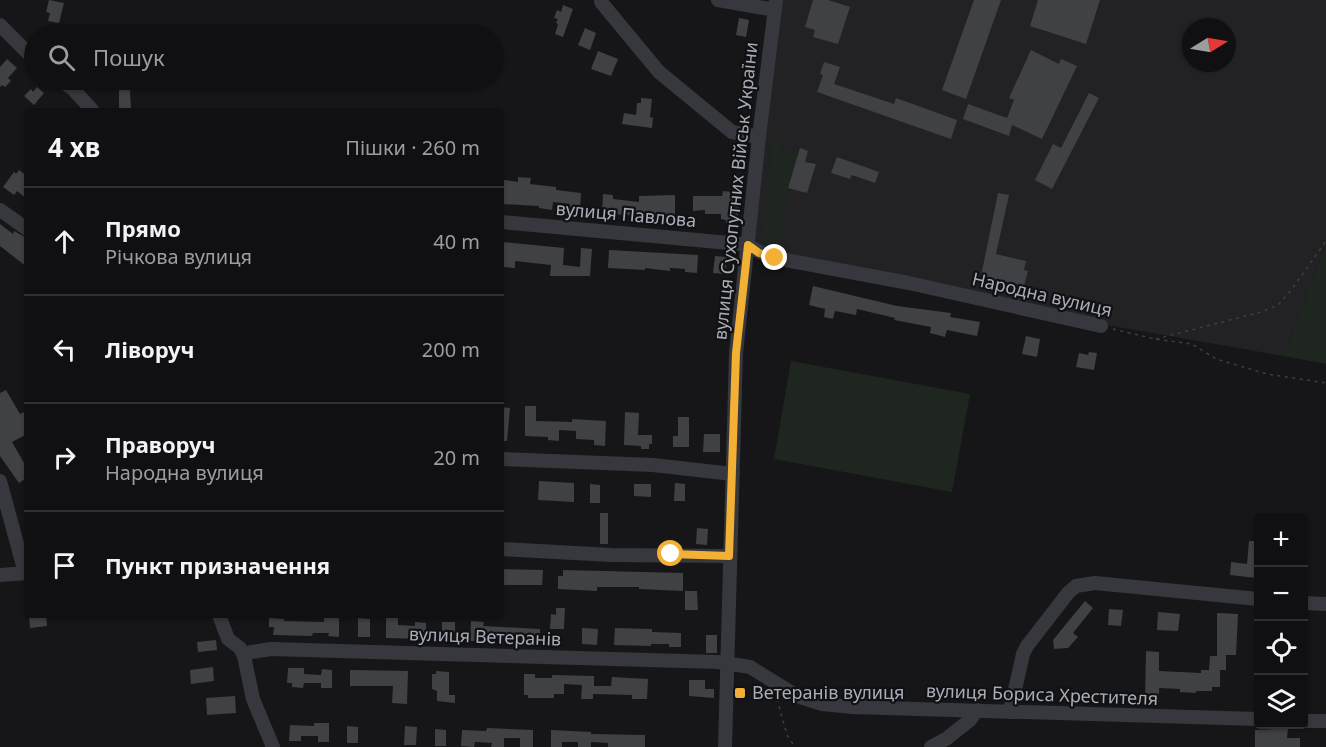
<!DOCTYPE html>
<html lang="uk">
<meta charset="utf-8">
<style>
:root{--surface:#101012;--page:#19191b;--text:#f1f3f6;--muted:#9c9d9f;--line:#303032}
body{margin:0;font-family:"Noto Sans",sans-serif;background:var(--page);color:var(--text)}
.controls{position:absolute;right:18px;bottom:18px;display:grid;overflow:hidden;border-radius:6px;box-shadow:0 2px 4px #0004}
.controls button{width:54px;height:54px;display:grid;place-items:center;padding:0;border:0;border-bottom:2px solid var(--line);background:var(--surface);color:var(--text);font:30px sans-serif}
.compass{position:absolute;left:1182px;top:18px;width:54px;height:54px;border-radius:50%;background:var(--surface);box-shadow:0 2px 4px #0004;rotate:79deg}
.stop{position:absolute;width:18px;height:18px;margin:-14px;border:4px solid #f2b134;border-radius:50%;background:#fff}
.stop.end{background:#f2b134;border-color:#fff;box-shadow:0 2px 6px #0008}
.list{margin:0;padding:0;list-style:none}
h2{display:flex;justify-content:space-between;align-items:center;height:78px;margin:0;padding:0 24px;font-size:26px}
h2 small{font-size:20px;font-weight:400;color:var(--muted)}
.list li{display:grid;grid-template-columns:39px 1fr auto;gap:18px;align-items:center;box-sizing:border-box;height:108px;padding:0 24px;border-top:2px solid var(--line)}
.list b{display:block;font-size:22px;white-space:nowrap}
.list p{margin:0;font-size:20px;white-space:nowrap;color:var(--muted)}
.list em{font-size:20px;font-style:normal;color:var(--muted)}
.icon{flex:none;width:33px;height:33px;fill:none;stroke:currentColor;stroke-width:2;stroke-linecap:round;stroke-linejoin:round}
.map{position:relative;flex:none;width:1326px;height:747px;overflow:hidden}
.search{position:absolute;background:var(--surface);box-shadow:0 2px 4px #0004;left:24px;top:24px;width:480px;height:66px;display:flex;align-items:center;gap:15px;box-sizing:border-box;padding:0 21px;border-radius:33px;color:var(--muted);font-size:22px}
.panel{position:absolute;background:var(--surface);box-shadow:0 2px 4px #0004;left:24px;top:108px;width:480px;height:510px;border-radius:6px}
.map>svg:first-child{display:block}
.built{fill:#222225;fill-rule:evenodd}
.green{fill:#1e261f}
.building{fill:#404145}
.lines{fill:none;stroke-linecap:round;stroke-linejoin:round}
.path{stroke:#3d3f44;stroke-width:1.5;stroke-dasharray:3 4.5;stroke-linecap:butt}
.minor{stroke:#37383d;stroke-width:14}
.route{stroke:#f2b134;stroke-width:8}
.poi-dot{fill:#f2b134;stroke:#111113;stroke-width:2}
.labels{text-anchor:middle;stroke-width:4.5;stroke-linejoin:round;paint-order:stroke}
.street-label{font-size:18px;fill:#a8adb8;stroke:#111113}
.poi-label{font-size:18px;fill:#a8adb8;stroke:#111113;text-anchor:start}
</style>
<div class="map">
<svg width="1326" height="747" viewBox="0 0 1326 747">
<rect width="100%" height="100%" fill="#161618"/>
<path class="built" d="M781,0H1326V244L1283,356L1067,318L776,256L754,242ZM1191,27H1227V63H1191Z"/>
<path class="green" d="M773,138L782,141L781,151L798,154L788,188L780,245L762,243Z
M1326,244V364L1283,356Z
M791,361L970,394L952,492L774,459Z"/>
<path class="building" d="M49,0L64,3L59,23L48,21L50,13L46,12Z
M813,0H828L850,7L838,44L813,37L815,30L805,27Z
M974,0H1001L966,99L942,90Z
M1038,0H1100L1086,44L1030,26Z
M563,5L573,9L563,37L555,34L558,24L556,23L558,19L554,18L557,10L561,12Z
M739,18L749,20L746,37L736,35Z
M585,28L596,33L590,50L578,45Z
M1031,50L1059,64L1061,59L1077,66L1042,139L1012,125L1009,136L963,119L968,104L1007,118L1014,100L1009,98Z
M598,51L618,59L611,76L591,69Z
M7,59L17,68L8,78L11,81L5,87L2,85L0,87V67Z
M824,62L840,67L834,84L894,104L896,98L957,120L951,139L817,92L823,75L820,74Z
M37,87L44,93L34,105L24,96L31,89L33,92Z
M119,90H130L131,108H119Z
M1089,93L1099,98L1052,189L1035,180L1053,144L1061,148Z
M641,98L652,99L650,117L653,118L652,128L622,124L624,113L636,115L637,103H641Z
M800,148L808,151L805,162L816,164L807,193L788,188Z
M837,157L879,172L875,183L852,175L850,179L831,173Z
M19,170L27,176V199L17,191L14,195L3,187L14,172L16,174Z
M518,177L531,178L530,184L556,187V190L581,193L580,209L569,207L570,204L553,202L552,210L539,208V206L501,204L504,180L518,182Z
M723,191L740,193L737,224L726,223V220L721,219V214H705V210L693,211V196H722Z
M998,193L1009,195L996,254L1026,261L1024,270L1028,271L1024,286L981,276Z
M603,194L613,195V199L639,202V196L675,195V220L638,219V216L602,213Z
M0,224L13,234L14,231L27,238V267L0,246Z
M503,242L564,248L563,265L580,267L581,248L592,249L590,276H550L551,265L515,261V268L502,267Z
M609,250L698,255L697,273L685,272V269L670,268V271L645,268V270L608,268Z
M715,256L727,257L725,274L713,273Z
M813,286L897,306L951,313L950,317L980,322L977,336L947,330L945,337L930,333L931,327L894,320L895,318L857,309L856,315L835,311L833,319L824,317L825,309L809,305Z
M1026,336L1040,339L1037,357L1022,354Z
M1089,352L1097,353L1094,370L1076,367L1079,353L1088,355Z
M6,390L20,414L24,412L27,418V434L12,442L27,468V478L19,483L0,456V393Z
M525,406H536V421L572,422V419L606,421L605,446L594,445V440L576,439V431L559,430V441L548,440V437L525,436Z
M501,407L510,408L507,441H501Z
M625,412L639,413L638,435H652V444H649V449H641V446L624,445Z
M678,417H689V447H673V436H678Z
M704,434H720V452H703Z
M539,481L574,483V502L538,500Z
M675,483L685,484V501H674Z
M590,484L600,485V503H590Z
M634,484H651V497L634,496Z
M600,513H608V544H600Z
M697,528L708,529L707,545L696,544Z
M1249,541H1258L1256,578L1230,575L1231,562L1247,564Z
M503,569L543,570L542,585H501V570Z
M563,570L683,573V591L639,589V587H597V591L558,589V576H563Z
M685,591H697L698,610H685Z
M1085,601L1093,608L1073,633L1078,637L1068,648L1054,649L1053,640Z
M556,608H565L564,629H550L551,614L556,615Z
M1109,609L1123,610L1121,626L1108,625Z
M1158,612L1180,614L1178,631L1157,630Z
M1217,613L1238,614L1236,655H1226V670H1220V687H1212V691H1196V693L1180,692V689L1159,688V702H1145L1146,651L1159,652V671L1201,673V670H1209L1210,656H1217Z
M29,615H46L47,626L30,628Z
M386,616L398,617V625L415,626V622L426,623V639L386,638Z
M324,617H339V637L328,636L329,633H313L312,636L273,635L274,627H269V618L284,619V621L324,622Z
M358,618L370,619V637H358Z
M471,621L484,622L483,626L540,629V643H529V637H512V642H503L504,638L483,637V641H470Z
M442,622H455V640H442Z
M582,628L598,629L597,645L582,644Z
M615,628L652,629V632L681,633V647H669V644H651V646L614,645Z
M706,635H717V653H706Z
M216,640L217,650L198,652L197,642Z
M213,667L214,681L191,684L190,670Z
M288,668H304V674L321,675L322,669L332,670V688H321V683H304L303,688L292,687V683H287Z
M350,670L408,671L407,704L392,703L393,686H350Z
M436,671L449,672V695H455V703L437,701V691L432,689V674H436Z
M524,674H535V678H552V675L594,676V686H611L612,677L648,679L647,699H632V695L593,694V699H581L582,685L564,684V694H554V698H528V695H524Z
M689,680H705V689H714V698L689,696Z
M235,696L236,713L207,715L206,698Z
M314,723H329V742H318V736H301V741H289L290,725L314,726Z
M347,726L358,727V743H347Z
M405,726L417,727L416,745H404Z
M487,728L533,730V747H520V738H504V747H491L492,743L475,742L474,747L461,746L462,730L486,731Z
M435,729L446,730V746H435Z
M1277,729H1288L1287,738H1300V747H1255V730Z
M551,730L591,732V734L645,735V747H608V743L591,742V747H578V742H562V747H551Z"/>
<g class="lines">
<path class="path" d="M1113,329L1155,339L1192,344L1216,359L1267,374L1326,383
M1156,339L1261,312L1278,305L1289,293L1326,241
M777,699L787,735L795,747"/>
<path class="minor" d="M718,0L775,10
M601,2L659,72L732,132L759,137
M0,25L34,59
M60,80L73,89L93,111
M0,210L27,229
M501,222L740,244C752,246 763,255 775,258L909,283L1101,326
M501,459L653,465L733,474
M0,481L25,573
M501,549L611,555L729,556
M0,575L27,573
M1304,603L1326,604
M219,615L228,639L240,648L244,656L253,699L273,747
M244,656L251,652L271,649L718,662L750,667L797,696L822,704L852,707L1258,719
M1010,712L1023,654L1027,646L1068,593L1076,586L1095,583L1258,599
M1304,721H1326
M725,747L736,353L759,137L776,0
M931,747L946,739L970,720L977,710"/>
</g>
<g class="lines">
<path class="route" d="M671,554L729,556L736,353L748,245L759,253L775,258"/>
</g>
<rect class="poi-dot" x="734" y="687" width="12" height="12" rx="3"/>
<g class="labels">
<g class="street-label">
<text transform="translate(736 191) rotate(-84)" y="6">вулиця Сухопутних Військ України</text>
<text transform="translate(626 215) rotate(5)" y="6">вулиця Павлова</text>
<text transform="translate(1042 295) rotate(13)" y="6">Народна вулиця</text>
<text transform="translate(485 637) rotate(2)" y="6">вулиця Ветеранів</text>
<text transform="translate(1042 695) rotate(2)" y="6">вулиця Бориса Хрестителя</text>
</g>
<g class="poi-label">
<text x="752" y="699">Ветеранів вулиця</text>
</g>
</g>
</svg>
<div class="controls">
<button>+</button>
<button>−</button>
<button><svg class="icon" aria-label="locate" viewBox="0 0 24 24"><circle cx="12" cy="12" r="6"/><path d="M12 2v4M12 18v4M2 12h4M18 12h4"/></svg></button>
<button><svg class="icon" aria-label="layers" viewBox="0 0 24 24"><path d="M12 4l9 5-9 5-9-5zM3 14l9 5 9-5"/></svg></button>
</div>
<svg class="compass" viewBox="-18 -18 36 36"><path d="M0-13l5 13h-10z" fill="#e53935"/><path d="M0 13l5-13h-10z" fill="#9c9d9f"/></svg>
<div class="stop" style="left:671px;top:554px"></div>
<div class="stop end" style="left:775px;top:258px"></div>
<div class="search"><svg class="icon" aria-label="search" viewBox="0 0 24 24"><circle cx="10" cy="10" r="6"/><path d="M15 15l6 6"/></svg>Пошук</div>
<section class="panel">
<h2>4 хв<small>Пішки · 260 m</small></h2>
<ul class="list">
<li><svg class="icon" aria-label="ahead" viewBox="0 0 24 24"><path d="M12 20V5M6 11l6-6 6 6"/></svg><div><b>Прямо</b><p>Річкова вулиця</p></div><em>40 m</em></li>
<li><svg class="icon" aria-label="left" viewBox="0 0 24 24"><path d="M17 20v-9H6M10 6l-5 5 5 5"/></svg><div><b>Ліворуч</b></div><em>200 m</em></li>
<li><svg class="icon" aria-label="right" viewBox="0 0 24 24"><path d="M7 20v-9h11M14 6l5 5-5 5"/></svg><div><b>Праворуч</b><p>Народна вулиця</p></div><em>20 m</em></li>
<li><svg class="icon" aria-label="arrive" viewBox="0 0 24 24"><path d="M6 21V4h12l-3 4 3 4H6"/></svg><div><b>Пункт призначення</b></div></li>
</ul>
</section>
</div>
